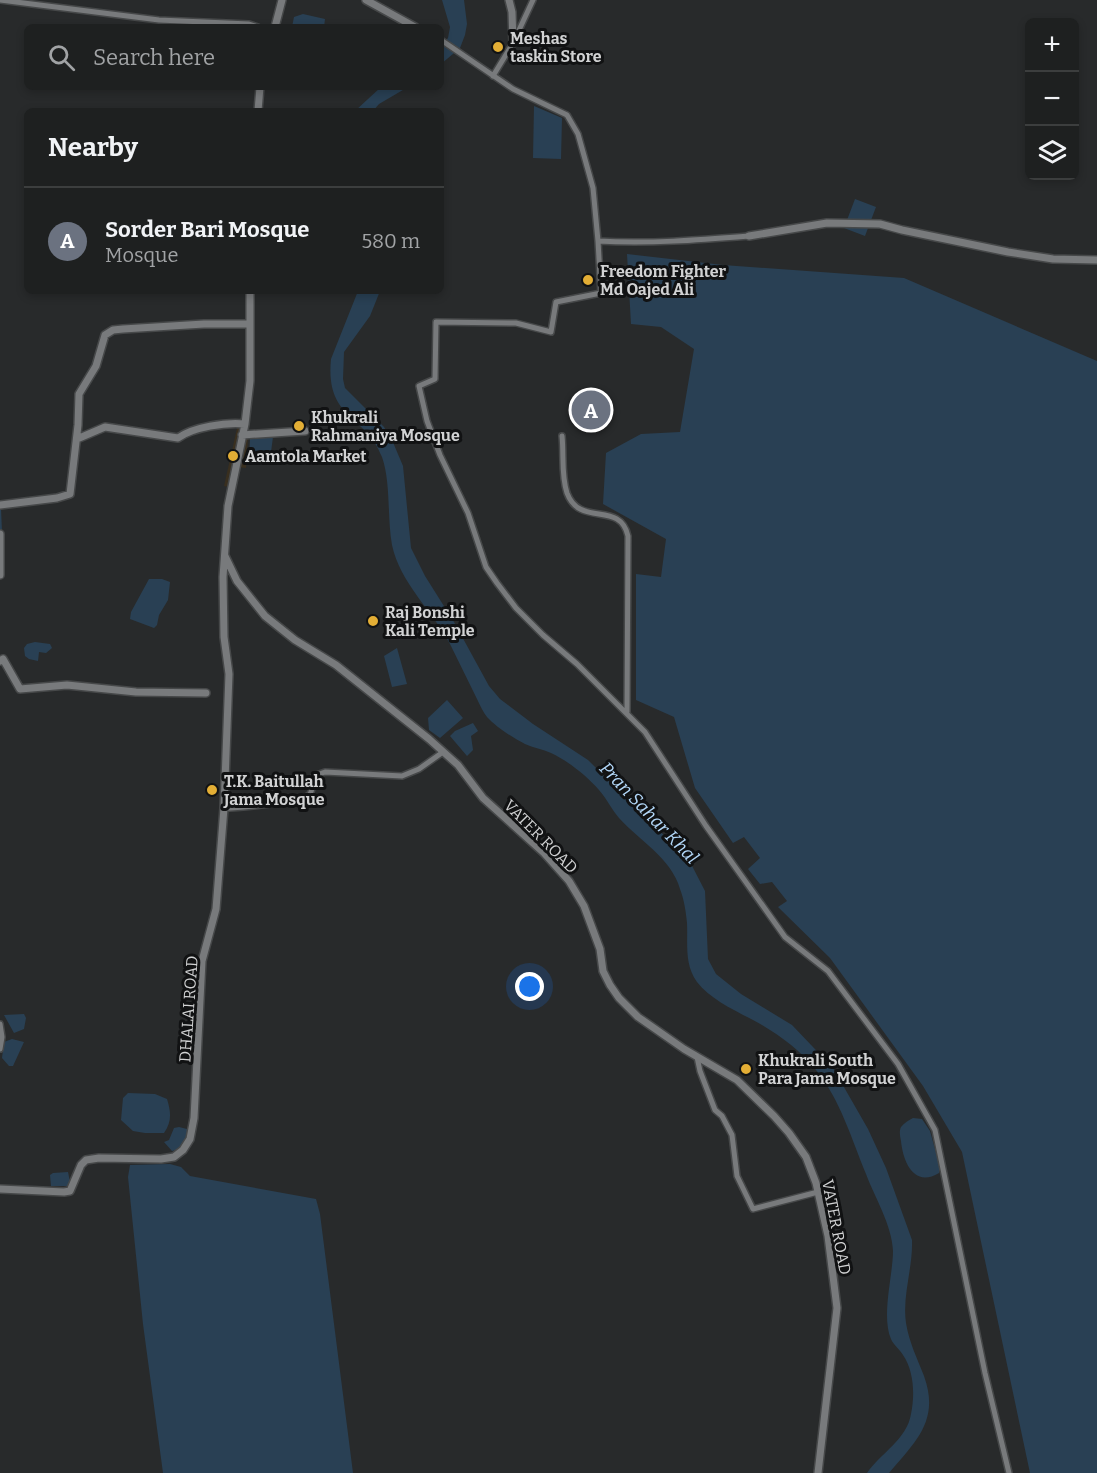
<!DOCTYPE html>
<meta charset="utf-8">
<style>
:root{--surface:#1e2020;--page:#262829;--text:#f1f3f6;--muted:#a1a3a5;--line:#3c3e3e;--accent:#e3ae35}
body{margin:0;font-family:Bitter,serif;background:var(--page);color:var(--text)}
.controls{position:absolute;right:18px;top:18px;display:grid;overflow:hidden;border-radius:9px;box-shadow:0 3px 9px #0003}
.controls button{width:54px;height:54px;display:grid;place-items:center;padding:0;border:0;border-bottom:2px solid var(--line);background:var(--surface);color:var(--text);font:30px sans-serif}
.you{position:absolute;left:530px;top:987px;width:21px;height:21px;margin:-15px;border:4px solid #fff;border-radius:50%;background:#1a73e8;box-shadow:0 0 0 9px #1a73e833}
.badge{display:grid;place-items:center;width:39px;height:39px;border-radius:50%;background:var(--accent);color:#fff;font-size:20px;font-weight:700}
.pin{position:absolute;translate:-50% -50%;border:3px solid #fff;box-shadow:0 2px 6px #0006}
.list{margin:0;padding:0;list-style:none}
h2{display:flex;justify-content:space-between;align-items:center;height:78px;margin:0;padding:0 24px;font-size:26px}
h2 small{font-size:20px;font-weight:400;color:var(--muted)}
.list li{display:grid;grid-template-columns:39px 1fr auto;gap:18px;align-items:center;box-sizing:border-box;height:108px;padding:0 24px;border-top:2px solid var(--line)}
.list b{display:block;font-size:22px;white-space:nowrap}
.list p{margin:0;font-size:20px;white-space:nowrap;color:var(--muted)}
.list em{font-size:20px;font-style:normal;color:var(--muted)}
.icon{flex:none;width:33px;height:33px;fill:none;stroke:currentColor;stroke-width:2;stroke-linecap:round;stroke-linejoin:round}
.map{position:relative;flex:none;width:1097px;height:1473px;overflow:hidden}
.search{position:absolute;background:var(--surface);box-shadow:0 3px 9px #0003;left:24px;top:24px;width:420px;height:66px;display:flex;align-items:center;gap:15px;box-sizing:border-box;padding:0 21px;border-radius:9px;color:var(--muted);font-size:22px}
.panel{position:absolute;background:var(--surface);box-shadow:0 3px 9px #0003;left:24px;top:108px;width:420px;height:186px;border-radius:9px}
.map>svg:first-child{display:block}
.commercial{fill:#392f1f}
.water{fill:#294054}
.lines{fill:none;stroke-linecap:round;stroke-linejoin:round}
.stream{stroke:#294054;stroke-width:2}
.minor-casing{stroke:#464849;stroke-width:8}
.tertiary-casing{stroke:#464849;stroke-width:10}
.minor{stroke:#787a7c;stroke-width:5}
.tertiary{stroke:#787a7c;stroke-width:7}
.poi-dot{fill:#e3ae35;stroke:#111213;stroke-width:2}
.labels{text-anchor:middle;stroke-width:6;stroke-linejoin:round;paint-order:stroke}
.poi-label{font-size:16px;font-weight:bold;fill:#d1d2d3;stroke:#111213;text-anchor:start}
.street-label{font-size:16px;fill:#d1d2d3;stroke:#111213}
.water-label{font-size:18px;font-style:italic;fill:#b2d7f8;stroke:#111213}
</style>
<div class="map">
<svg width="1097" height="1473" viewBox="0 0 1097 1473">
<rect width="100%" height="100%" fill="#282a2b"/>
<path class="commercial" d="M238,424L243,425L241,438L248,437L246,468L235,467L229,487L224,486Z"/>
<path class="water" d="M442,0H464L467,24L465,35L460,48L441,64V46L448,38L450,27Z
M303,14L325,19L324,27H292L294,17Z
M381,87H408L379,104L373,111H355Z
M534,106L562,118L561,159L533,158Z
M855,199L876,207L865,236L844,228Z
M627,254L723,265L904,278L1097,361V1473H1030L962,1152L923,1086L830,958L778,907L787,901L772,882L760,884L748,869L760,858L744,837L733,843L695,788L674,717L636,700V574L661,577L666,539L603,504L606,453L641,434L680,432L694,349L661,327L631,324Z
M358,291H380L370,316L344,352L343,379L345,388L384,427L392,440L403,466L411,548L425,576L454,622L489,686L500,699L533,724L588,760L689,860L705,891L708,959L716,974L741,994L792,1025L833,1068L868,1129L886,1168L912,1240C913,1268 902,1296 906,1323C909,1342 917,1358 924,1376C940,1420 916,1441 889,1473H867C881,1453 907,1439 911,1414C915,1395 914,1371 903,1355C900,1350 893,1344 891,1339C881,1316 893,1275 893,1251C892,1225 875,1198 866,1174C852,1140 840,1099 816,1070C799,1049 777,1033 753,1020C734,1010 710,999 697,982C684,964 688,943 687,923C686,912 684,899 680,889C671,858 640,841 619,818C612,810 607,799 599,790C587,776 568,761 551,753C543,749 533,748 525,744C513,738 496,727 487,717C483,712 480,705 477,699C468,681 459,662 450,644C432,610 400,583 392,545C387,517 391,483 382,457C366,414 325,420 331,359Z
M273,437L271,452L249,461L250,439Z
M149,579H162L170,582L168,600L159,615L157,625L154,628L130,619L131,612Z
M35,642L50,644L52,648L46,653L39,652L38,661L29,659L25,656L24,648L27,644Z
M397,648L407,684L392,687L384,656Z
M447,700L463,718L440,738L429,730L428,718Z
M473,723L478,731L471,736L473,750L467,756L450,736L455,731Z
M24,1014L26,1018L24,1029L14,1033L4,1015Z
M12,1039L24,1042L13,1066H9L2,1058L4,1042Z
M128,1093L155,1094L167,1099C171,1112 172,1122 164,1133H145L133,1131L121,1120L123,1098Z
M913,1118L922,1119L930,1131L940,1167L939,1173C914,1188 903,1162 901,1141C900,1136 899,1131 901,1127C904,1123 909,1120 913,1118Z
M179,1127L187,1129V1138L180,1149L172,1151L164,1142L169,1140L174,1128Z
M170,1164L181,1167L190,1176L316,1199L320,1214L353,1473H163L143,1324L128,1177L130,1165Z
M68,1172L70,1182L68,1186H51L50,1175L53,1173Z"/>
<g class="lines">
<path class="stream" d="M0,508L1,532"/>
<g class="minor-casing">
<path id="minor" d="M0,0L159,20L249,24L258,27
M441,40L513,89L567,115L578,134L593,188L598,241C648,244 699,240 749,236
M493,76L513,43L533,0
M598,241L601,293L556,302L551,332L516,323L436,322L435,379L419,386L427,421L440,455L468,513L486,567L497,583L516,608L543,635L577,664L645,732L706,826L785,937L828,971L898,1064L935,1130L985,1373L1009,1473
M562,436C564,455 561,475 567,493C580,528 620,500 628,536L627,712
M224,808C237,808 304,802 310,794C313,790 312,781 314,776L325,772L402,776L419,769L443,752
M0,1024L2,1037L0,1049
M697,1057L700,1071L715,1110L722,1116L732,1135L737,1176L753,1209L818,1192"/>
</g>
<g class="tertiary-casing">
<path id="tertiary" d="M366,0L415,27
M509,0L512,12L513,43
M275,27L282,0
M258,111L260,87
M749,236L827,223L880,224L902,230L1008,252L1053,259L1097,260
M242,435L305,431
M77,439L105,427L178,438C193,427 226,422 245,424
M0,505L57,498L70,494L78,425L79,394L96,366L105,335L113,330L123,329L204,324H250
M0,534V575
M225,556L237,581L265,616L295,640L336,665L429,739L458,765L483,798L544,853L569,881L584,906L600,949L603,971L610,985L619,998L638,1017L684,1049L737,1080L774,1116L789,1133L806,1157L816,1183L828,1236L837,1308L818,1473
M0,661L3,659L20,689L67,685L136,692L206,693
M0,1189L64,1192L70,1191L81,1165L86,1160L99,1158L161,1159L174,1157L183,1150L190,1139L194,1118L202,961L216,909L224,808L229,674L224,637L223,577L228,506L245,424L250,381V291"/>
</g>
<use href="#minor" class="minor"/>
<use href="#tertiary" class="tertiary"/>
</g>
<g class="poi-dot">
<circle cx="498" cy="47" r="6"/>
<circle cx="588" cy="280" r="6"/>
<circle cx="299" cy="426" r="6"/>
<circle cx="233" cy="456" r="6"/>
<circle cx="373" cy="621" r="6"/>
<circle cx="212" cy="790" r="6"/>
<circle cx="746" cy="1069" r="6"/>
</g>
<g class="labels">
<g class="poi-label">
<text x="510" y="44">Meshas<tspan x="510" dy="18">taskin Store</tspan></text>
<text x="600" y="277">Freedom Fighter<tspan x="600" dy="18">Md Oajed Ali</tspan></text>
<text x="311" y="423">Khukrali<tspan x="311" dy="18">Rahmaniya Mosque</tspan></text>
<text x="245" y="462">Aamtola Market</text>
<text x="385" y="618">Raj Bonshi<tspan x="385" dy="18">Kali Temple</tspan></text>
<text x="224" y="787">T.K. Baitullah<tspan x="224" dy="18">Jama Mosque</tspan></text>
<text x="758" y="1066">Khukrali South<tspan x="758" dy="18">Para Jama Mosque</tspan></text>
</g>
<g class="street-label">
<text transform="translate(541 836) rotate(45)" y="6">VATER ROAD</text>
<text transform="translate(188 1009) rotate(-86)" y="6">DHALAI ROAD</text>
<text transform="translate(837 1227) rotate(79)" y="6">VATER ROAD</text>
</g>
<g class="water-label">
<text transform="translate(649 813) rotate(46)" y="6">Pran Sahar Khal</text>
</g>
</g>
</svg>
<div class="controls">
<button>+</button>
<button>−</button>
<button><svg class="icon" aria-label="layers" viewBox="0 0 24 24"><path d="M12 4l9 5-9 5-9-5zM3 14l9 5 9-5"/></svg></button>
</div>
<div class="you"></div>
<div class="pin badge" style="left:591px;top:410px;background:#6b7280">A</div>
<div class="search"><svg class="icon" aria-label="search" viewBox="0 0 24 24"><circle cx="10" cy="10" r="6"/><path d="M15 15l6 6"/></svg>Search here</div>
<section class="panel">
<h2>Nearby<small></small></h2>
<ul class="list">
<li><span class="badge" style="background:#6b7280">A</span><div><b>Sorder Bari Mosque</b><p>Mosque</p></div><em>580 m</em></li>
</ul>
</section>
</div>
